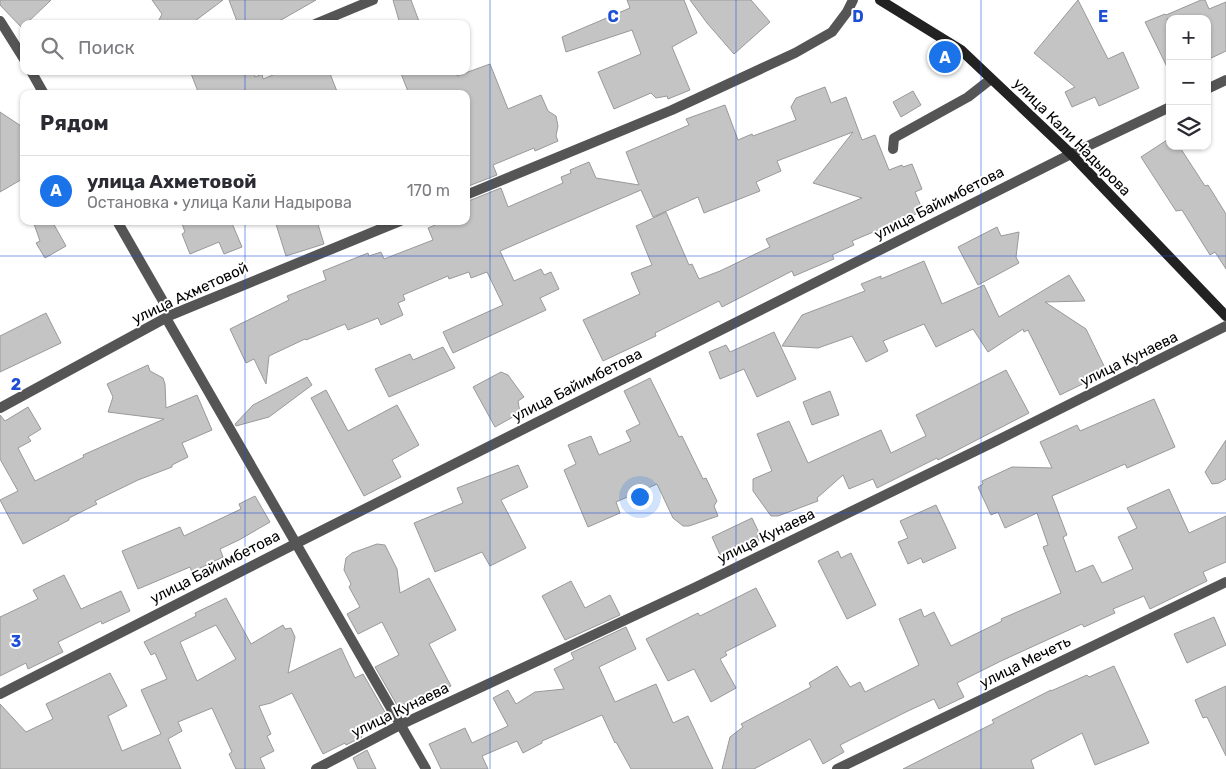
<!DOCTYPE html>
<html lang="ru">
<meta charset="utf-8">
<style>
:root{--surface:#fff;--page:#f2f2f3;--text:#2b2b33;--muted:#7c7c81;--line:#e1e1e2;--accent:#1a73e8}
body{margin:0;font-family:Rubik,sans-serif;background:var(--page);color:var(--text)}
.controls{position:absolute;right:15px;top:15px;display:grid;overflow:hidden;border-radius:10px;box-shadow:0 1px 4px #0004}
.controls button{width:45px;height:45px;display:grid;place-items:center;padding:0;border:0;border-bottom:1px solid var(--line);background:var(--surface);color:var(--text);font:25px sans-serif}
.you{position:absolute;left:639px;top:496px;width:18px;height:18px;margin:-12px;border:4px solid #fff;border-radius:50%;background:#1a73e8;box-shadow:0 0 0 8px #1a73e833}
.badge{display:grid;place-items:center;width:32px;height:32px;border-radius:50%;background:var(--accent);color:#fff;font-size:16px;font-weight:700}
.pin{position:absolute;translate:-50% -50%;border:2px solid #fff;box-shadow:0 1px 5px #0006}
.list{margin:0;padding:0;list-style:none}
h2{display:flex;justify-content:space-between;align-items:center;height:65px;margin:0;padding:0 20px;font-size:21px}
h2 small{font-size:16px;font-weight:400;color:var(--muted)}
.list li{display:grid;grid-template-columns:32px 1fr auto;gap:15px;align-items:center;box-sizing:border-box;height:70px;padding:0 20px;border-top:1px solid var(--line)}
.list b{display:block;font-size:19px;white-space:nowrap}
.list p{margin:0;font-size:16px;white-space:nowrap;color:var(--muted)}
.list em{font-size:16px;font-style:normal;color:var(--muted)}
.icon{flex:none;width:28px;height:28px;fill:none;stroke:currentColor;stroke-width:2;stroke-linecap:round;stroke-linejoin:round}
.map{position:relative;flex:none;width:1226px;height:769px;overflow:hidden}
.search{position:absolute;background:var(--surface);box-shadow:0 1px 4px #0004;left:20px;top:20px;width:450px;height:55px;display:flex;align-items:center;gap:12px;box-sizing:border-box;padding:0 18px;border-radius:10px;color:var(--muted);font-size:19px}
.panel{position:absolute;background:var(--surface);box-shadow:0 1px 4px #0004;left:20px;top:90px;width:450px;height:135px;border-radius:10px}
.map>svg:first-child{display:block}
.building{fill:#c4c4c4;stroke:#999;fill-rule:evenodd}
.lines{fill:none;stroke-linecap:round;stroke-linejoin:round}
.street{stroke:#555;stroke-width:10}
.secondary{stroke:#222;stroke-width:10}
.grid{fill:none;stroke:#1d4ed8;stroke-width:1;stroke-opacity:0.55}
.labels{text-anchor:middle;stroke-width:4;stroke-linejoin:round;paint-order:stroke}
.street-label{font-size:15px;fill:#000;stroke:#fff}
.grid-label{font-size:16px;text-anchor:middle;font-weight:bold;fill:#1d4ed8;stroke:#fff;stroke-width:4;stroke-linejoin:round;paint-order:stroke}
</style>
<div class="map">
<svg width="1226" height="769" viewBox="0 0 1226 769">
<rect width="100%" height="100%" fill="#fff"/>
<path class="building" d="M0,0H51L26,24H24L22,28L0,5Z
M152,0H223L191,24H157L162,14Z
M229,0H316L274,24H238Z
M393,0H411L420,24H400Z
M627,0H684L697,33L672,47L690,90L668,99L667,96L656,98L651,93L614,109L598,72L641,54L632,30L566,52L562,37L630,8Z
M690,0H751L770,22L734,54L707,23Z
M1078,0L1108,59L1123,52L1139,88L1099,106L1095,97L1072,107L1065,92L1075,87L1034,53Z
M1201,0H1205L1209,9L1226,2V51L1207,60V19H1167L1170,24V73L1145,22L1165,14L1166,15Z
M490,64L508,109L541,95L548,111L556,116L558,126L556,136L558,141L535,151L534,148L493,165L497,175L466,187V94H409L400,71H455L457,76Z
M190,71H254L255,77L262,74L263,79L283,71H329L338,94H199Z
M825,87L831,103L846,97L862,140L875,135L889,170L902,165L903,167L912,164L922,189L915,192L923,211L852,241L854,245L832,255L834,259L794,276L792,271L722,307L719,301L655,333L656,336L603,361L583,320L640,294L631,273L652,265L636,226L666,212L689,265L692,264L699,279L720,271L770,247L766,239L862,198L813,183L853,132L777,161L781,171L756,182L760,191L704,213L698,197L653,217L641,190L500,251L514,281L541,269L544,275L551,272L559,289L540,298L546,310L453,353L443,332L503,305L487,272L471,278L469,272L449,279L448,276L403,295L405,300L398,303L403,315L381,325L378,318L348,330L345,324L306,340L305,339L269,356L266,384L254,359L246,363L230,329L289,300L287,296L326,280L323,271L368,253L369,256L381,252L384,259L433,240L428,228L445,221H466V202L501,188L508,207L563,183L561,177L571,173L570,170L589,162L596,178L639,185L626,152L689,125L686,119L725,105L738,140L752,134L753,136L796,120L791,107L796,98Z
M913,91L921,105L901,117L893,102Z
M0,112L21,126L24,130V178L0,192Z
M1170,138V146H1179L1205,186L1208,185L1226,214V269L1215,252L1210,255L1182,210L1176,211L1141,157Z
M33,221H52L66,246L45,258L36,243L40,241Z
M181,221H231L242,247L224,254L219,242L190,254L182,234L185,232Z
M275,221H317L324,244L286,256Z
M997,227L1001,236L1019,232L1016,257L1019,263L978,285L958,247Z
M924,261L942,304L984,285L999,317L1069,275L1085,301L1045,302L1086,329L1107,372L1060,395L1028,330L1024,332L1023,329L988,352L973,329L936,347L924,324L883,341L888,351L866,362L852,336L818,348L782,346L802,315L865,291L861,284L881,276V279Z
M46,313L61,343L0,372V336Z
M774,332L796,379L757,397L744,369L720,379L709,352L726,345L730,352Z
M443,347L455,368L389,397L375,369L410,354L413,360Z
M148,365L150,371L163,378L165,384L166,408L197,395L212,430L182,443L188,457L172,465V467L138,480L95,501L97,504L69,518V520L23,544L0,500L18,491L0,459V415L5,421L28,407L41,429L28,437L31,441L18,448L35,481L84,457L83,455L164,419L108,412L113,397L107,384Z
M1006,370L1029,413L938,460L937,458L877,488L873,479L849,489L843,475L817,498L818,501L778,516H771L753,491V479L772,471L757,434L789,421L808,463L881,430L891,453L926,436L916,415Z
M501,372L508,375L524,397L518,401L520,413L495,427L473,387Z
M307,377L312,385L269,417L236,426L235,424L253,405Z
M650,378L679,437L682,436L703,479L706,478L717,501L714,506L718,516L689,526H683L673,518L657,484L616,502L620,513L588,527L564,470L576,464L568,445L591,436L599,455L631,441L626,431L640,424L624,391Z
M326,390L348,431L397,405L419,445L392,460L401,477L364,496L311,398Z
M830,391L839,415L812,425L803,402Z
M1154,399L1175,447L1127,468L1125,464L1052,496L1067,535L1063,537L1076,572L1093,565L1102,583L1133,569L1118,537L1137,528L1127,508L1169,489L1189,533L1226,516V562L1203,572L1207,581L1150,609L1144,596L1113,609L1115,613L1084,627L1082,624L1001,661L957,683L964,697L939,709L934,699L908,711L840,745L844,752L823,764L810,739L754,769H722L730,737L743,727L741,724L811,687L809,683L837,666L850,687L860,682L865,692L919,665L899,619L921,609L924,617L934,612L951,646L1002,621L1001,619L1061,593L1043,547L1048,545L1037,513L1005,528L998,512L991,515L978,487L983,484L982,481L1012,467L1052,468L1040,442L1077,425L1080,431Z
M1226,440V479L1219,483L1212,484L1205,472Z
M518,465L528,487L501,500L526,548L490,566L482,552L435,572L414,523L463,503L457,488Z
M255,496L270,522L239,540L220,549L223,557L192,572L190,567L138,589L122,551L180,527L184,536L241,509L239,504Z
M936,505L956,548L923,563L921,558L908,564L898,542L908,538L900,521Z
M752,518L760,535L757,536L759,541L721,557L712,537Z
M377,544L385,545L397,569L400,593L429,578L456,630L429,644L451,686L401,712L375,667L399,655L382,622L358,634L347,614L360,607L349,587L351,584L344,570L346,558L352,553Z
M838,551L841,558L851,553L876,605L847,619L818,561Z
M64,575L81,609L121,591L130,611L102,624L101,621L58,642L63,652L28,669L26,663L0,676V617L38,599L33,590Z
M571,581L585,608L610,595L620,615L565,640L542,596Z
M756,588L776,626L725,652L727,655L720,659L736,688L711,702L694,669L668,681L646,639L698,613L700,616Z
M226,598L251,644L283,625L285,629L291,628L295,637L288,673L341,648L355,678L363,674L386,714L357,728L362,737L346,745L345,743L323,754L292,693L271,703L259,706L271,734L267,736L274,751L260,758L265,769H236L229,754L232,752L212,708L178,722L182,731L168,739L181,769H0V704L26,732L53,719L46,704L110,673L127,706L108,716L122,751L161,734L141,690L167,679L155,653L151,655L144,642L196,616L195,613ZM216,625L236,659L197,681L180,642Z
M1214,617L1226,645L1187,663L1174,634Z
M626,627L636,649L599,667L615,702L656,684L673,723L688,716L713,769H631L616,742L615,743L602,715L542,741V743L523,753L517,741L482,756L488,769H441L429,744L465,728L472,743L508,726L493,698L508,690L516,704L535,692L564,689L554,669L574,659L571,653Z
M1114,666L1149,743L1095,765L1082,733L1031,760L1034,769H903L994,723L992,720L1051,690V691L1087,675L1089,677Z
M1226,686V756L1207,717L1203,718L1195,700Z
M367,750L376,769H358L353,758Z"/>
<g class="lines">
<path class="street" d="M0,21L24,59
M315,24L373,0
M31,71L44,94
M1207,89L1226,80
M893,149L894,138L968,97L991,79
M466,195L672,110L795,53L832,32L847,12L853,0
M117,221L171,315
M166,318L426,769
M0,408L171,315L400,221
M0,694L297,543L1071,154L1170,107
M316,769L400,725L696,587L996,441L1226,326
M837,769L1226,582"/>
<path class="secondary" d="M880,0L961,50L1071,154L1226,316"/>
</g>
<path class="grid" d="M245,0V24M490,0V769M736,0V769M981,0V769M245,71V94M245,221V769M0,256H1226M0,513H1226"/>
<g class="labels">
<g class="street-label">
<text transform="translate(1072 137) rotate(45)" y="5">улица Кали Надырова</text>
<text transform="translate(939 203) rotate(-27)" y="5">улица Байимбетова</text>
<text transform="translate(190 293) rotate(-25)" y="5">улица Ахметовой</text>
<text transform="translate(1129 359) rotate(-26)" y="5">улица Кунаева</text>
<text transform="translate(577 385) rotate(-27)" y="5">улица Байимбетова</text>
<text transform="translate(766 536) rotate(-26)" y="5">улица Кунаева</text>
<text transform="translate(215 567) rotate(-27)" y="5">улица Байимбетова</text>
<text transform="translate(1025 662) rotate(-26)" y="5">улица Мечеть</text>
<text transform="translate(400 710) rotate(-26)" y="5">улица Кунаева</text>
</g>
</g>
<g class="grid-label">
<text x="613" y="22">C</text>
<text x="858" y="22">D</text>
<text x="1103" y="22">E</text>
<text x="16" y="390">2</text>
<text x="16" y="647">3</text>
</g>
</svg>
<div class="controls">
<button>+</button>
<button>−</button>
<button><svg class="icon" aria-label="layers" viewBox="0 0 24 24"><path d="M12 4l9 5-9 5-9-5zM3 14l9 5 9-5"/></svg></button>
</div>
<div class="you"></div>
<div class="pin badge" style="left:945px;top:57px">A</div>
<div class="search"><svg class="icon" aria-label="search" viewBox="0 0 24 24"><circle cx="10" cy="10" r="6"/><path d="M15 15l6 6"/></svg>Поиск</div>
<section class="panel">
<h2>Рядом<small></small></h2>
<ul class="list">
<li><span class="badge">A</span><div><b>улица Ахметовой</b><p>Остановка · улица Кали Надырова</p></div><em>170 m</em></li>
</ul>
</section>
</div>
